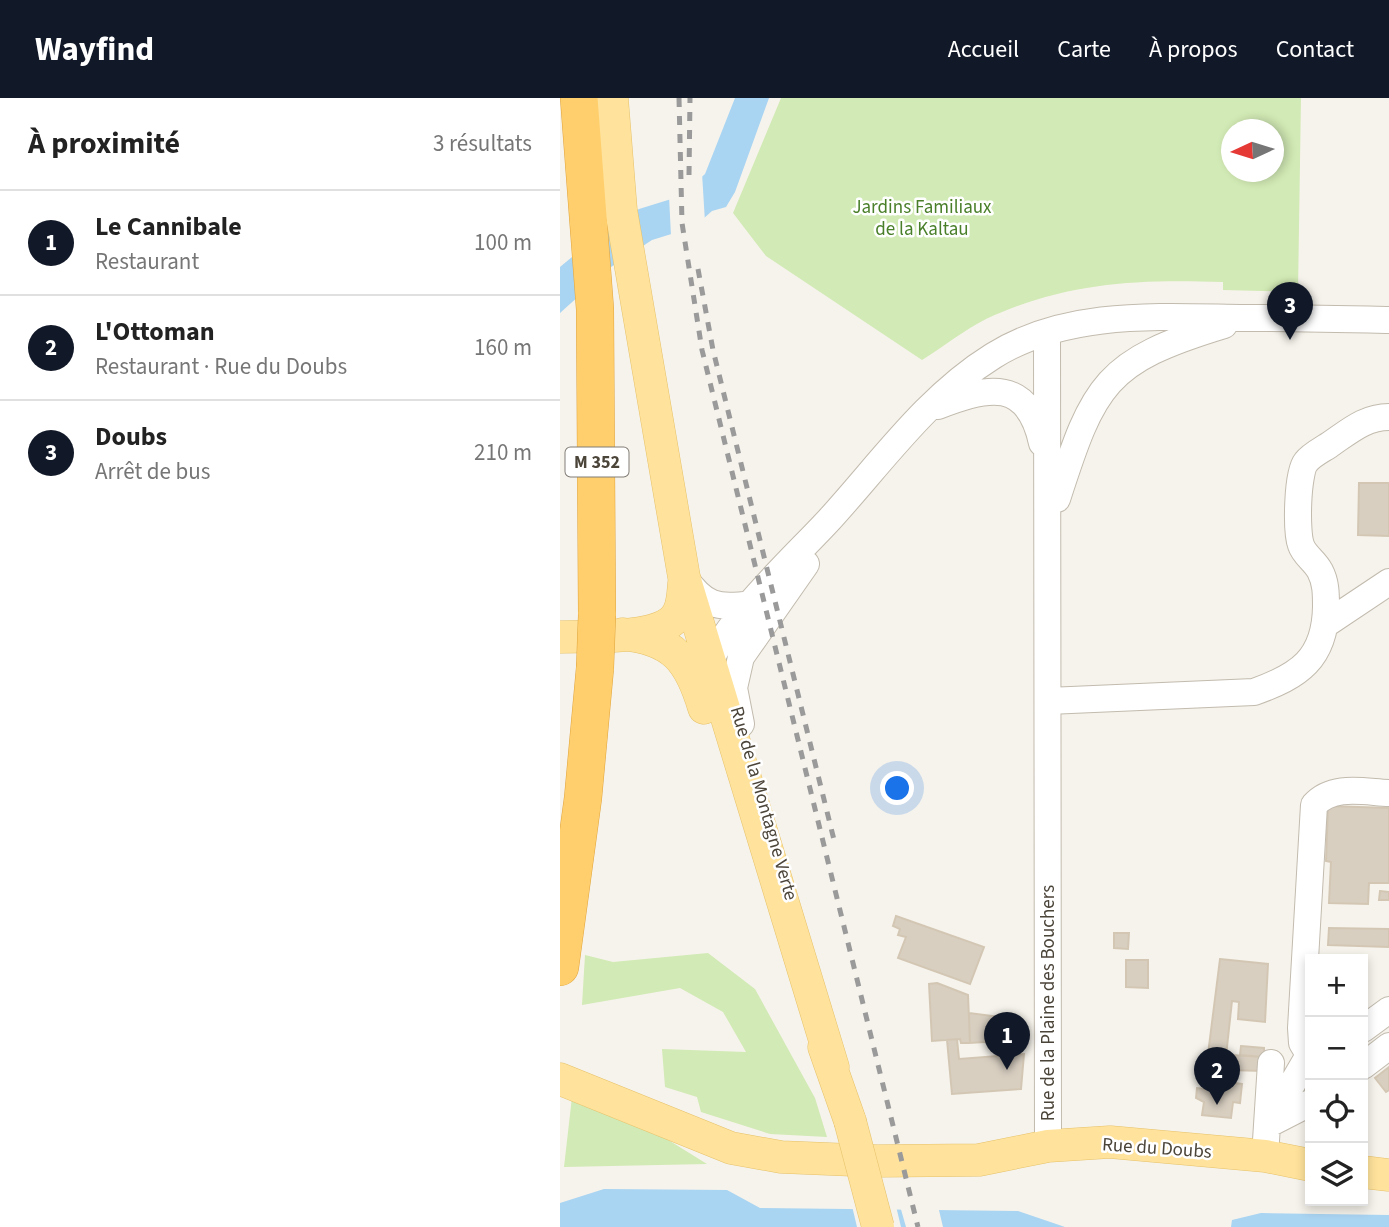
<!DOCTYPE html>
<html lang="fr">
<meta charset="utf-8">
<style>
:root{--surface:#fff;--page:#f2f2f2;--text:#222;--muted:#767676;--line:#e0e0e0;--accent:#111827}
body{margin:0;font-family:"Source Sans 3",sans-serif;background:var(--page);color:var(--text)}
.controls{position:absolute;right:21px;bottom:21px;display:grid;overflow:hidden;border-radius:0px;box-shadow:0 4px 10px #0003}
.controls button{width:63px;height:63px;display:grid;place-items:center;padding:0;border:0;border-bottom:2px solid var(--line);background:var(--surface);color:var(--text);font:35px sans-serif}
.compass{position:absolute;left:661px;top:21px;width:63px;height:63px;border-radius:50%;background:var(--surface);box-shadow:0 4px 10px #0003;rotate:266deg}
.you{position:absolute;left:338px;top:691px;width:24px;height:24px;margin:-18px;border:5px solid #fff;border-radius:50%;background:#1a73e8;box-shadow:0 0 0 10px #1a73e833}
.badge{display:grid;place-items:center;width:46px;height:46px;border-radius:50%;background:var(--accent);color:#fff;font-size:23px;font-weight:700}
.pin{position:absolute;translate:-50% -58px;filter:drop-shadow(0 2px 4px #0008)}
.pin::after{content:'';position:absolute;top:37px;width:24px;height:21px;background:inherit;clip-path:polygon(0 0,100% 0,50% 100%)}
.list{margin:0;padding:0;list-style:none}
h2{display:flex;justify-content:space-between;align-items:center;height:91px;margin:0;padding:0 28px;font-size:30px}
h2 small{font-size:23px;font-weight:400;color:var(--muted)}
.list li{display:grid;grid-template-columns:46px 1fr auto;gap:21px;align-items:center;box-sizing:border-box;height:105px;padding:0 28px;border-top:2px solid var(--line)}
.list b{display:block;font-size:26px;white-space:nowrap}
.list p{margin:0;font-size:23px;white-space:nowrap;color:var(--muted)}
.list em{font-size:23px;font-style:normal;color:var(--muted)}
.icon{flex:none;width:38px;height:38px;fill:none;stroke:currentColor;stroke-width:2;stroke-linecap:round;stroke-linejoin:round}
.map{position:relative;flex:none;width:829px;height:1129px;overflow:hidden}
header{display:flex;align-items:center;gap:42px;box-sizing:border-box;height:98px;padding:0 35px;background:var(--accent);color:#fff}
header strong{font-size:33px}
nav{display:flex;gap:38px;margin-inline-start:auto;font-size:24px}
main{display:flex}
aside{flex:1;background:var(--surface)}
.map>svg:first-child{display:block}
.green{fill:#d2eab5;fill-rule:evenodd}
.water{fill:#a9d4f2}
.pier{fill:#f6f3ec}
.building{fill:#d8cfc1;stroke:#d3c7b4;stroke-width:2}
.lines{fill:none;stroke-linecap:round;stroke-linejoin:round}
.minor-casing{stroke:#c2bbae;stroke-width:28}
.major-casing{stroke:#e6c16a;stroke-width:33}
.highway-casing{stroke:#e0a43c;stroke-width:38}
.minor{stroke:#fff;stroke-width:26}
.major{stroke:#ffe39c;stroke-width:32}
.highway{stroke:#ffcf6e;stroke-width:37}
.rail{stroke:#9a9a9a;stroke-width:5;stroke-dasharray:9 9;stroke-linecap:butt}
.major-bridge-casing{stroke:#e6c16a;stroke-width:33;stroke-linecap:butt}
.highway-bridge-casing{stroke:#e0a43c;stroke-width:38;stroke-linecap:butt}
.major-bridge{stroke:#ffe39c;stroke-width:32}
.highway-bridge{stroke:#ffcf6e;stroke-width:37}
.labels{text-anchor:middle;stroke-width:5;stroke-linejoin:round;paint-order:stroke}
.shield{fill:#fff;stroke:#817c74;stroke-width:2}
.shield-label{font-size:18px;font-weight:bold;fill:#4b4439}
.park-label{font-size:19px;fill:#4a7f2a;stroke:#fff}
.street-label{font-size:19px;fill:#4b4439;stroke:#fff}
</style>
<header>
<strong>Wayfind</strong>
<nav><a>Accueil</a><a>Carte</a><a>À propos</a><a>Contact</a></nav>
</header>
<main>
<aside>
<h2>À proximité<small>3 résultats</small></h2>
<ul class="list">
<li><span class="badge">1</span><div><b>Le Cannibale</b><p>Restaurant</p></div><em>100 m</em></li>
<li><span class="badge">2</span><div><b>L'Ottoman</b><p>Restaurant · Rue du Doubs</p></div><em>160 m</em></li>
<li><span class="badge">3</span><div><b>Doubs</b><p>Arrêt de bus</p></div><em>210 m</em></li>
</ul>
</aside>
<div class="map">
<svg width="829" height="1129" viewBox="0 0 829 1129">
<rect width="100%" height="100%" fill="#f6f3ec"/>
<path class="green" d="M221,0H741L738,194L663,192V184C577,181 506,184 426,221C404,232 383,249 362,262L206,158L173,115ZM671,32H713V74H671Z
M148,855L195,891L255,1000L267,1039L210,1036L141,1014L137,999L105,989L102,951L186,954L163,914L120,890L22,907L25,857L53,864Z
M12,999L97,1035L147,1066L4,1069Z"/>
<path class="water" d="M175,0H209L175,94L166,109L152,113L134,129L92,142L51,169L0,215V169L42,134L79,111L121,98L145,76Z
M44,1091L167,1092L200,1110L458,1113L505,1129H0V1105Z
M701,1115L829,1117V1129H671L672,1122Z"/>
<path class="pier" d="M142,75L145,124L136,132L111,138L109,98L120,95Z
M292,1108H336L341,1129H297Z
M340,1108H378L383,1129H346Z"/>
<path class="building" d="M799,385H829V438L798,437Z
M768,708L829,710V785H809L808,806L769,805L771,764L766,763Z
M820,793L829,794V802H819Z
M336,818L424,849L410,886L338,860L346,839L338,837L340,831L333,828Z
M769,830L829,831V849L768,847Z
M554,835H569L568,851L554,850Z
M660,861L708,866L705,924L678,921L679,904L672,903L665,967L647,964Z
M566,862H588V890L566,889Z
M377,885L408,897L410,945H401L400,941L372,943L369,886Z
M409,915L439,919L440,943L410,945Z
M397,941L399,961L464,956L461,991L392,996L387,942Z
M681,948L704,950V959L680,957Z
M671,957L704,959L703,973L669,972Z
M829,969V992L826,994L815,980Z
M647,982L682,986L680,1005L673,1004L671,1020L642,1017L644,1004L636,1000L637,990L645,991Z"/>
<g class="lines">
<g class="minor-casing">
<path id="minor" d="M487,234L488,1048
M378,308C428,288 468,280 482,345
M497,401C534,286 545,263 664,227
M124,479C144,507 156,511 190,506
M766,526L829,484
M144,578C160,527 232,462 269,422C321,365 367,299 433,258C508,211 602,219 686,220C734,220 781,221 829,222
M488,603L694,594C739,578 765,561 766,509C766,496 766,484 760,473C755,463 744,457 741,447C736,434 737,375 746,364C752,356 764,351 772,345C791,332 806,319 829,319
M181,626L174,590L181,559L246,466
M803,931L829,912
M750,958L742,945L741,930L754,707C773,686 804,694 829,695
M803,968L829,948
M713,1019L749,957
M709,1026L750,1005
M705,1058L711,965"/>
</g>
<g class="major-casing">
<path id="major" d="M52,0L61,112L124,479L273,969
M62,536C114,541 130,563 144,610
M0,539C28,538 101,543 117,517C123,508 123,495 124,485
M264,949L290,1023
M0,981L171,1050L221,1059L317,1063L419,1062L488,1048L550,1044L705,1058L750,1067
M803,1074L829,1077"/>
</g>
<g class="highway-casing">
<path id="highway" d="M19,0L35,211L37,517
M0,869L23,700L35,570"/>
</g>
<use href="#minor" class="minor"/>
<use href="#major" class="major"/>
<use href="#highway" class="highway"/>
<path class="rail" d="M119,0L122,125L142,252L358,1129
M129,77L130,0
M138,171L153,252L275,746"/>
<g class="major-bridge-casing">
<path id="major-bridge" d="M290,1023L318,1129"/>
</g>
<g class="highway-bridge-casing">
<path id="highway-bridge" d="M35,570L37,517"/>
</g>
<use href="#major-bridge" class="major-bridge"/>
<use href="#highway-bridge" class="highway-bridge"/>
</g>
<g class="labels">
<rect class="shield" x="5.5" y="349.5" width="63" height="29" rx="5"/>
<g class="shield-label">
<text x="37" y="370">M 352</text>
</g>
<g class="park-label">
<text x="362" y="115">Jardins Familiaux<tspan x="362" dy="22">de la Kaltau</tspan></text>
</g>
<g class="street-label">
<text transform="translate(205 705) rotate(74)" y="7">Rue de la Montagne Verte</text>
<text transform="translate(487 905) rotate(-90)" y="7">Rue de la Plaine des Bouchers</text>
<text transform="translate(597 1049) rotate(4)" y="7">Rue du Doubs</text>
</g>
</g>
</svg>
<div class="controls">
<button>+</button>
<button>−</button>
<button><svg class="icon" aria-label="locate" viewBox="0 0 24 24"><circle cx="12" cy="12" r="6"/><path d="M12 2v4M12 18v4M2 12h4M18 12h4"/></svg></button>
<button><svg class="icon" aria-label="layers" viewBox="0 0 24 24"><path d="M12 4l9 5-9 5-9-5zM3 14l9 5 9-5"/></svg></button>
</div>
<svg class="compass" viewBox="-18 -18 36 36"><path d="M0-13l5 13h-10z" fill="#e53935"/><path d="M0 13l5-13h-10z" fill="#767676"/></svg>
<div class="you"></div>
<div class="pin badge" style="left:447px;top:972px">1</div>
<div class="pin badge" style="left:657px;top:1007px">2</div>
<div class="pin badge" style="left:730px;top:242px">3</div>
</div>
</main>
